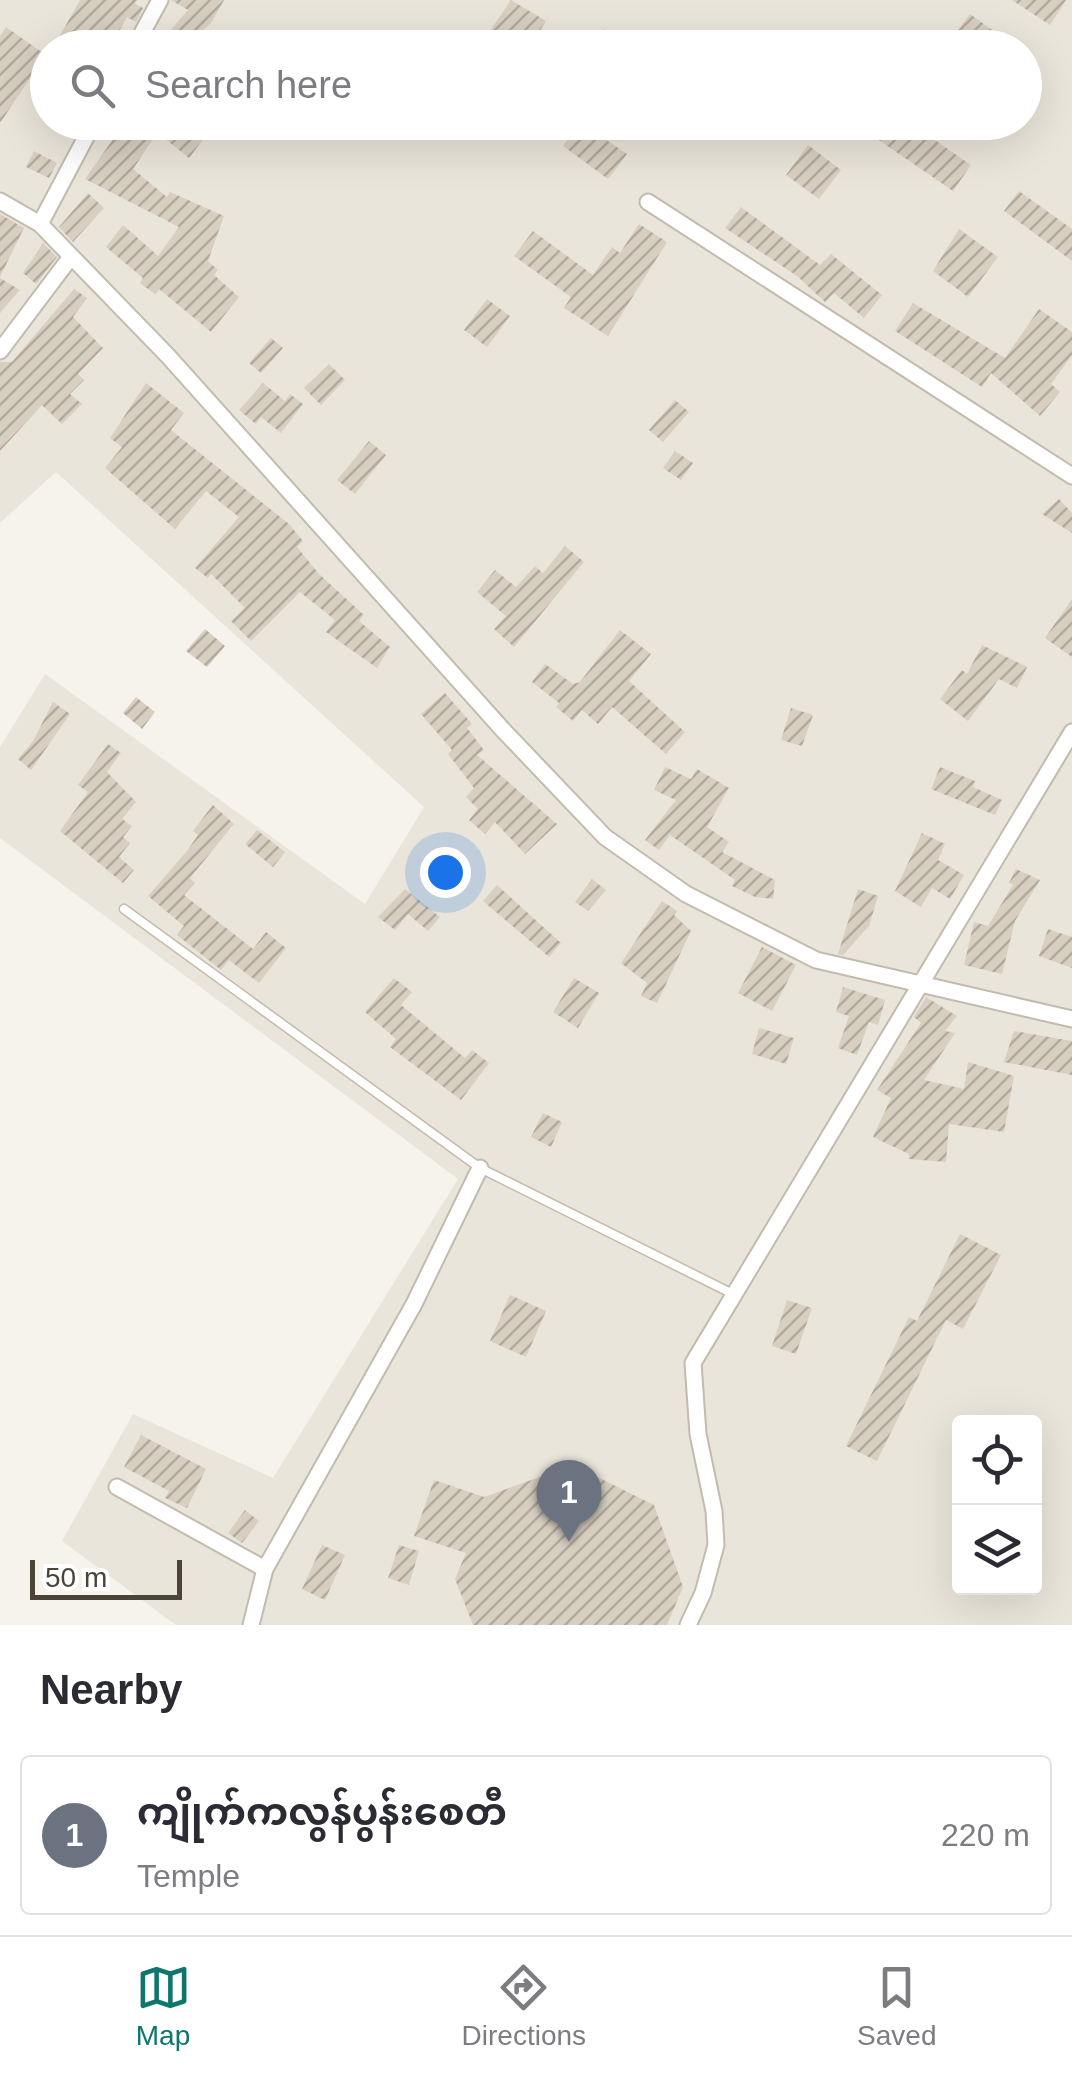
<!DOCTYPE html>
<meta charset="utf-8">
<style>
:root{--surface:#fff;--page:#f7f7f7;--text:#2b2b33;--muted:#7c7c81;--line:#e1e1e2;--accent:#0f766e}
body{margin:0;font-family:Helvetica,"Noto Sans Myanmar",sans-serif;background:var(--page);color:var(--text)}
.controls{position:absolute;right:30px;bottom:30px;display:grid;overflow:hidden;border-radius:10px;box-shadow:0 10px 40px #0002}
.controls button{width:90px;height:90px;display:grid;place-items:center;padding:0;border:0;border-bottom:2px solid var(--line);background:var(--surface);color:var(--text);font:50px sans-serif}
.scale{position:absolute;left:30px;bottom:25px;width:152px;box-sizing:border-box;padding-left:10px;border:5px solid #4b4439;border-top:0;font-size:28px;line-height:35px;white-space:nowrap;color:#4b4439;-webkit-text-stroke:8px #fff;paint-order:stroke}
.you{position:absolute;left:445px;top:872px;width:35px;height:35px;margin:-25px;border:8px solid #fff;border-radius:50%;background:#1a73e8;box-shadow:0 0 0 15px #1a73e833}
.badge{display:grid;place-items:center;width:65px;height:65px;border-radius:50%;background:var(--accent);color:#fff;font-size:32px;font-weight:700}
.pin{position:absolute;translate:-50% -82px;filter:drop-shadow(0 2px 5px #0008)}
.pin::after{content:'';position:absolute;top:52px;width:35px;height:30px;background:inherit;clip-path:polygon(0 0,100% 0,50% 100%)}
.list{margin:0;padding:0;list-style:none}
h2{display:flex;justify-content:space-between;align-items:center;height:130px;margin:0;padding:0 40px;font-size:42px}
h2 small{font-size:32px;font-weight:400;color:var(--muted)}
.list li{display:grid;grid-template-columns:65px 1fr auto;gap:30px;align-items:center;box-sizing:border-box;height:160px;margin:0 20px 20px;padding:0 20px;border:2px solid var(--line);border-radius:10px}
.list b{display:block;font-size:38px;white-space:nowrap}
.list p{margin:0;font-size:32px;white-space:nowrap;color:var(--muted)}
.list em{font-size:32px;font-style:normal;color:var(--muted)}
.icon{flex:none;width:55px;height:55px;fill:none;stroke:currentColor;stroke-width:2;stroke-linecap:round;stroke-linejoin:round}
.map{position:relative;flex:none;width:1072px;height:1625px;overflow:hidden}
.search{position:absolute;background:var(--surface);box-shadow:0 10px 40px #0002;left:30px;right:30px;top:30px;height:110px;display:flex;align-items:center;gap:25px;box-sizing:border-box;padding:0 35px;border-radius:55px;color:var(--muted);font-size:38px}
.sheet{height:310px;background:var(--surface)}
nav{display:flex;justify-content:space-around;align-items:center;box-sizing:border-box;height:140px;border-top:2px solid var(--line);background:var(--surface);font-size:28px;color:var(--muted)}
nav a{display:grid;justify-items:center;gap:5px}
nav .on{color:var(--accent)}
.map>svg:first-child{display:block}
.residential{fill:#eae5da;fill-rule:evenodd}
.building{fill:url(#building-hatch)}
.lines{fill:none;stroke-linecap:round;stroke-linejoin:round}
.service-casing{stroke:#c2bbae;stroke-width:11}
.minor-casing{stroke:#c2bbae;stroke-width:19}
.service{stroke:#fff;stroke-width:8}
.minor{stroke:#fff;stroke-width:15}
</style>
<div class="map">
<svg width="1072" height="1625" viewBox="0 0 1072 1625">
<defs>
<pattern id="building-hatch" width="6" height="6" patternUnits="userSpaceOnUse" patternTransform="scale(2.5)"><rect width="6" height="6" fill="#d8cfc1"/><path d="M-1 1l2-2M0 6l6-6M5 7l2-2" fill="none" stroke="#b1aa9e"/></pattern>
</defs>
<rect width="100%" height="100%" fill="#f6f3ec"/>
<path class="residential" d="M0,0H1072V1625H176L62,1541L133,1414L273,1478L458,1179L0,838V747L45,674L365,904L424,807L56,472L0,523ZM48,48H1024V122H48ZM960,1422H1034V1588H960Z"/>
<path class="building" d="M80,0H137L135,4L143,8L136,22L127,17L110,48H53Z
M171,0H224L211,23L185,46L169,32L188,10Z
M511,0L546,21L529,48H516L490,31Z
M1012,0H1066L1050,25Z
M970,14L1017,48H945Z
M6,27L46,55L0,123V36Z
M603,29L637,48H593Z
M125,122H138L157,133L133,169L167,197L170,192L224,216L208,261L218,270L214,275L239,297L211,332L159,289L155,294L140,283L143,278L106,247L123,225L158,256L179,227L85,179Z
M144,122H176L187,132L191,126L205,137L189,158Z
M580,122L627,154L608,179L563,146Z
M874,122H909L971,165L953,191L867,132Z
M808,145L841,170L819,199L786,175Z
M34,151L57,163L49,178L26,167Z
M1019,191L1072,229V261L1004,211Z
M88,193L104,208L73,242L59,227Z
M741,207L820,265L831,254L882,295L864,318L834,293L825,302L797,276L725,228Z
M0,214L24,228L0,277Z
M639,224L667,242L608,336L564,308L571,297L514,256L533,231L593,275L612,247L620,253Z
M959,229L998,257L968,297L933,271Z
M43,243L57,257L36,284L23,273Z
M0,278L20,290L0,313Z
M74,289L87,298L73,317L103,348L78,374L84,380L70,394L82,404L62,424L42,405L0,451V362H12Z
M487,299L510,316L487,347L464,330Z
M913,303L1005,358L1039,309L1072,332V355L1051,384L1060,392L1040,416L991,373L982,387L895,331Z
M271,338L283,348L261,373L249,363Z
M329,364L345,380L321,405L304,388Z
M146,383L184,413L171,430L289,524L303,541L297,547L319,574L364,615L359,621L390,647L377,668L326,632L335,620L300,592L251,641L231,621L245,608L211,574L208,578L195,568L239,517L206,491L175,529L105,468L122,447L110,438Z
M263,383L285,401L290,394L303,404L281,433L261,417L256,424L239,410Z
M675,400L689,412L663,442L649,430Z
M369,441L386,455L355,494L337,480Z
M675,451L693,463L681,480L663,468Z
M1059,499L1072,513V533L1042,514Z
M565,546L584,562L514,647L494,629L506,616L477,592L495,570L516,587L535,566L543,573Z
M1072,599V657L1045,638Z
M205,629L225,646L207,667L186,651Z
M620,630L651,654L629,681L685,732L666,754L612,707L598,724L582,710L573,721L556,707L559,703L532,682L545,664L573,684L580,682Z
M982,645L1027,667L1017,688L999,679L968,721L940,699L962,670L967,674Z
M445,693L472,724L467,728L484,750L477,755L557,824L525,854L495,822L485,834L469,820L478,809L466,797L474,788L448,754L452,750L421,714Z
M136,697L155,712L142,729L123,713Z
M53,702L70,714L31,770L18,759L33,741Z
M791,708L813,715L802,746L781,740Z
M108,744L121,753L107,772L136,802L122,819L132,826L123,837L130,843L119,857L134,870L123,883L60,831L88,792L78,785Z
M665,767L691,779L697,769L729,788L707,827L729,842L722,852L775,880L773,899L755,897L732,886L735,880L670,835L659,850L645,840L676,800L654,790Z
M940,767L975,781L973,787L1002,800L995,815L931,789Z
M213,805L234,824L190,878L195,883L184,895L253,949L266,932L286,948L259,983L229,960L221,970L177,935L184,926L148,896L187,851L198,835L193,831Z
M257,830L285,852L273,867L245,844Z
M922,833L945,844L938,860L964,875L950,899L932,888L921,907L895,891Z
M1016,869L1040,880L1015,921L1002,974L964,965L974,922L988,926L1013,885L1009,883Z
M592,879L606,890L588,911L575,902Z
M497,885L561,943L549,957L483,901Z
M405,889L440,917L428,931L408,914L395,930L378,917Z
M858,889L878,896L869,926L843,955L838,954Z
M662,901L677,911L674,915L691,931L657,1003L641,996L647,983L621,963Z
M1048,929L1072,937V968L1039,956Z
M762,947L796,965L772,1011L738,993Z
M394,978L412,992L401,1005L465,1058L472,1050L489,1063L461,1100L390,1047L396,1039L365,1012Z
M574,978L599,993L578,1028L553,1012Z
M843,987L885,1000L878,1025L869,1022L857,1055L838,1048L849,1016L836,1012Z
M926,997L957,1016L945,1031L955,1033L924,1080L964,1089L968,1062L1014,1076L1004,1132L949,1124L946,1162L909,1159V1154L873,1137L891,1098L877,1090L921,1023L914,1017Z
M759,1028L794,1038L786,1064L752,1054Z
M1014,1031L1072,1041V1075L1004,1062Z
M543,1113L562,1122L551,1147L531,1137Z
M960,1234L1001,1255L963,1329L946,1320L877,1461L846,1446L909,1317L917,1321Z
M510,1295L546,1311L526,1357L490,1341Z
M787,1300L812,1308L796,1354L772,1346Z
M141,1435L206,1469L187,1508L165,1498L169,1491L124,1467Z
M573,1465L654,1505L683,1587L667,1625H473L455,1579L466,1553L414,1536L434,1480L484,1497Z
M245,1510L259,1521L242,1543L228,1533Z
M322,1545L345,1555L325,1600L302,1589Z
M399,1545L419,1551L409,1585L388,1578Z"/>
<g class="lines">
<g class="service-casing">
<path id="service" d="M124,909L480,1168L735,1295"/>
</g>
<g class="minor-casing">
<path id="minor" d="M134,48L160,0
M0,201L40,224L168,356L503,730L605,837L686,894L816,960L1072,1019
M648,202L1072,476
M40,224L94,122
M0,351L70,258
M117,1487L265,1569
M251,1625L265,1569L414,1304L480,1168
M688,1625L703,1593L716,1545L714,1511L698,1434L693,1363L1072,732"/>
</g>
<use href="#service" class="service"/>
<use href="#minor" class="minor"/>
</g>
</svg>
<div class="controls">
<button><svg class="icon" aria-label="locate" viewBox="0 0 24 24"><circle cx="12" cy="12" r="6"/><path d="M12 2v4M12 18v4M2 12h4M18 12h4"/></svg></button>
<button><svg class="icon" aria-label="layers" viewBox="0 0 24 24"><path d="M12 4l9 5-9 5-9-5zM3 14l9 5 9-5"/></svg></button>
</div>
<div class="scale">50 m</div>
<div class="you"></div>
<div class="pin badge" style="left:569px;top:1542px;background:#6b7280">1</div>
<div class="search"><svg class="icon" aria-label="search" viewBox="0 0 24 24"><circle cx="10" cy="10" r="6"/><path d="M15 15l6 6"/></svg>Search here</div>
</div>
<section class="sheet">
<h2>Nearby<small></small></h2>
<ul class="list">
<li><span class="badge" style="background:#6b7280">1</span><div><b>ကျိုက်ကလွန်ပွန်းစေတီ</b><p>Temple</p></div><em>220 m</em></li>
</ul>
</section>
<nav>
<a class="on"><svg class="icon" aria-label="map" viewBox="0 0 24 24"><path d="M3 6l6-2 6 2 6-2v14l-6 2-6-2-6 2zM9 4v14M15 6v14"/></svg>Map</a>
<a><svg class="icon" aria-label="directions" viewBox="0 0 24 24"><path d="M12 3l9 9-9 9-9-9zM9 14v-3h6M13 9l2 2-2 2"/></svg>Directions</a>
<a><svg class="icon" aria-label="saved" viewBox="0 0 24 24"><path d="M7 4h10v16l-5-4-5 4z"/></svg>Saved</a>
</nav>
